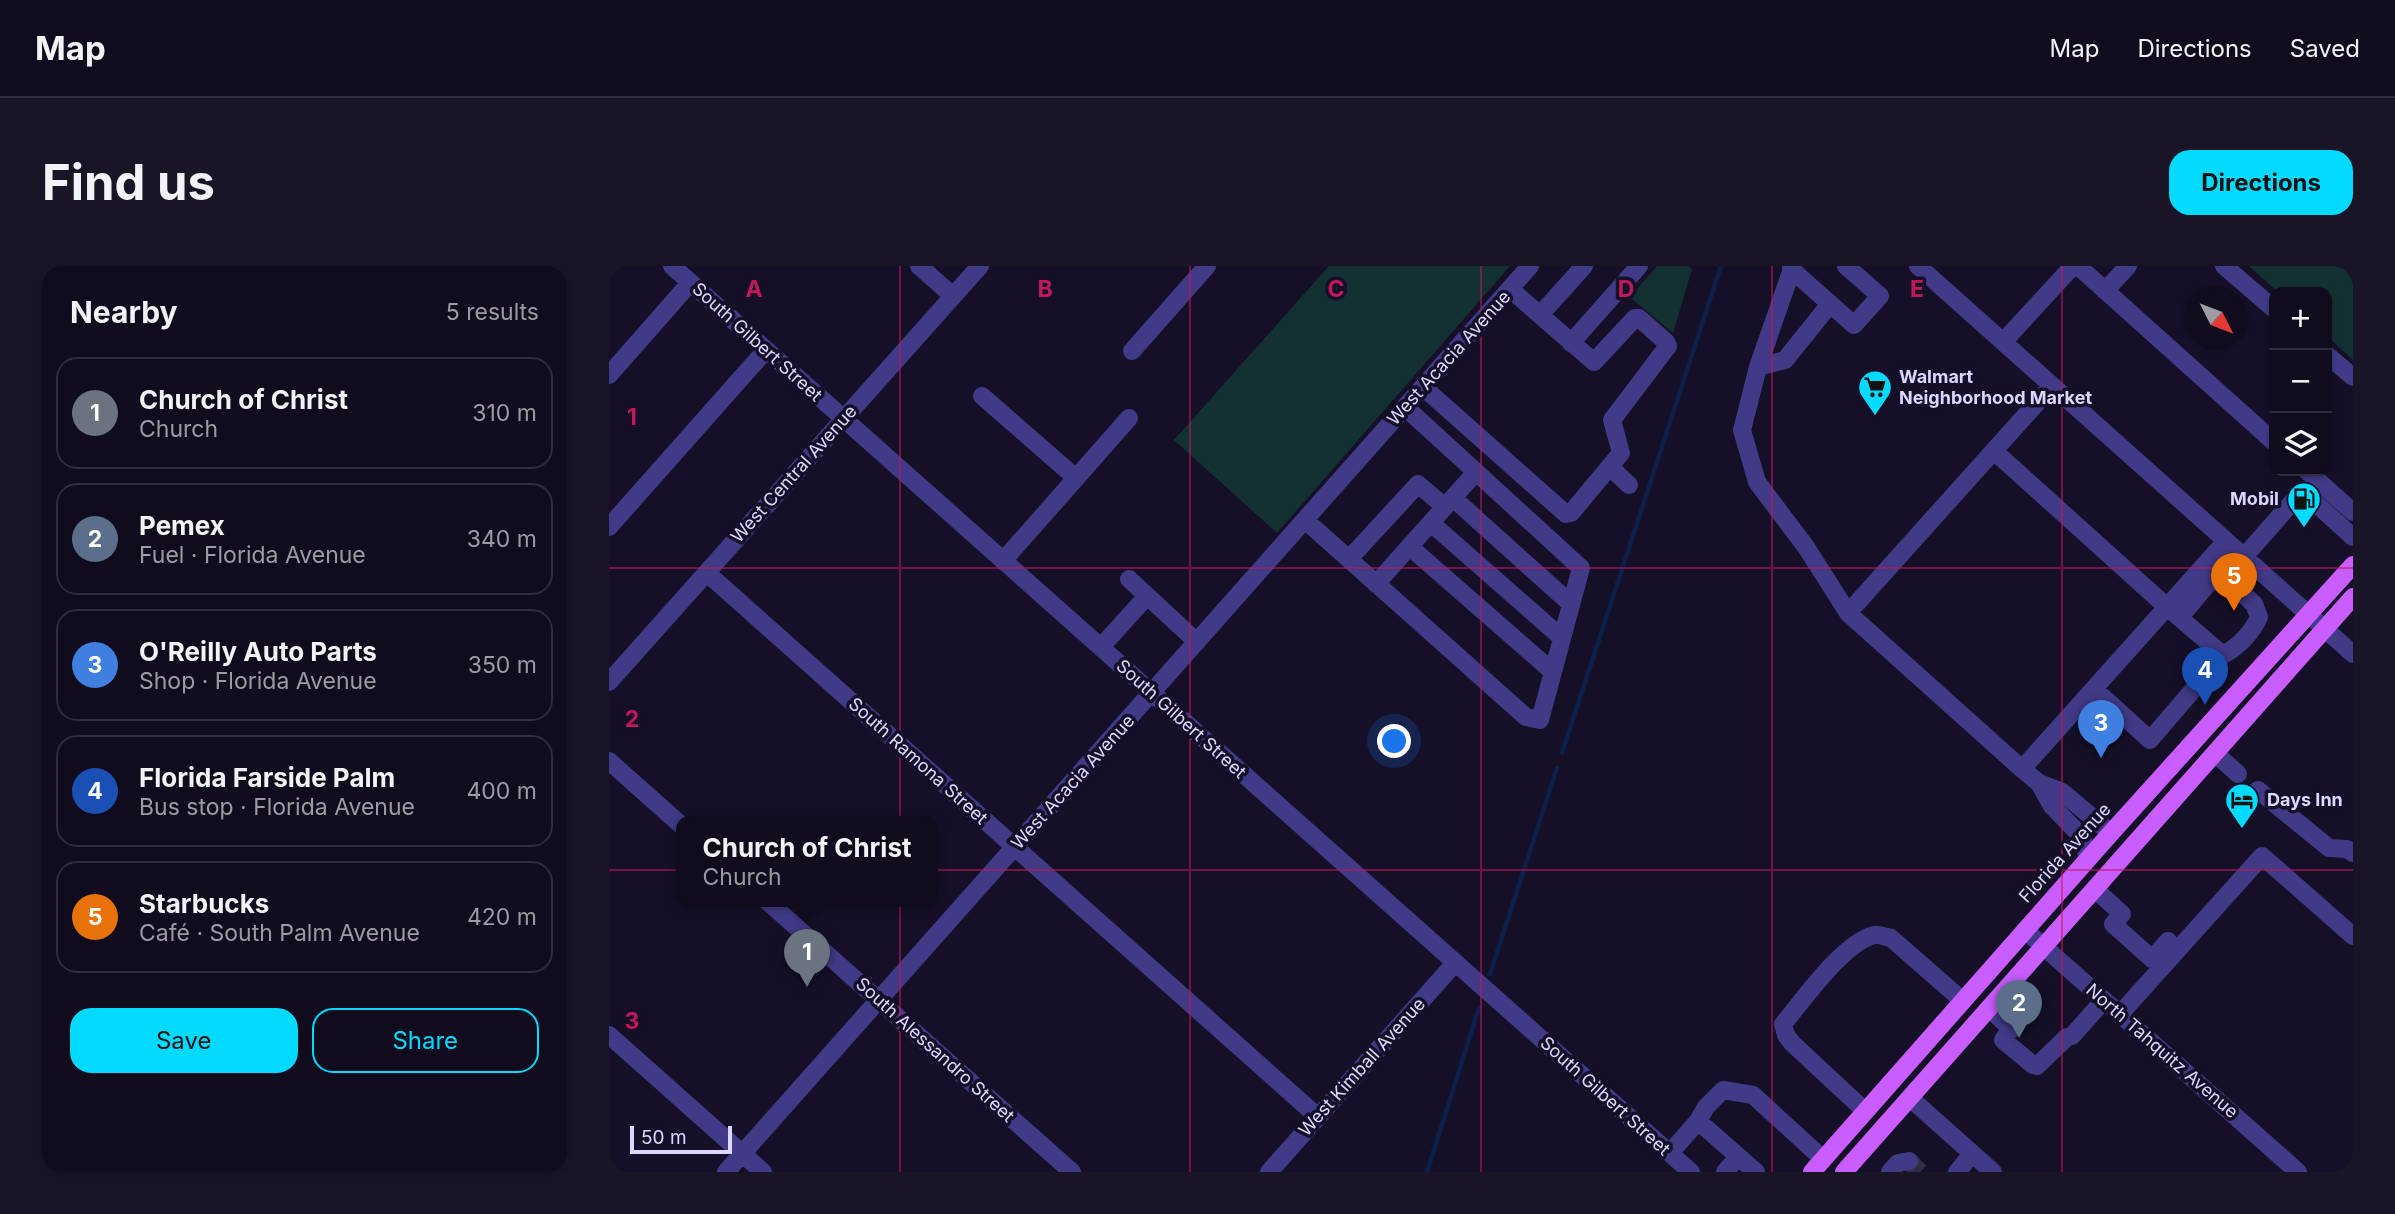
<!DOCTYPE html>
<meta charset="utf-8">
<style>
:root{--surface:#100c1e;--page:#191527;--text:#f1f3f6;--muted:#9c9ba4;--line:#302c3c;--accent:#02daff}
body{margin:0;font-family:Inter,sans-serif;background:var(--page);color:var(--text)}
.controls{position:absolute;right:21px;top:21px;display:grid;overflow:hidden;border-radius:14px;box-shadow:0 2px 5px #0004}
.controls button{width:63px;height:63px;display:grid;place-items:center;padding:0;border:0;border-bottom:2px solid var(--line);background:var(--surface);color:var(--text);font:35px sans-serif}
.compass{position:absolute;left:1576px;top:21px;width:63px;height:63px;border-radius:50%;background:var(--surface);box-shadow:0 2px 5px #0004;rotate:132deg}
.scale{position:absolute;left:21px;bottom:18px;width:102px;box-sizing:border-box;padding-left:7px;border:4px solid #ddd6ff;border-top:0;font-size:19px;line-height:24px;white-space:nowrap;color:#ddd6ff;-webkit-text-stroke:5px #151028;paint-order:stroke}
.you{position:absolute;left:786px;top:476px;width:24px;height:24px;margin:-18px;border:5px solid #fff;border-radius:50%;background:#1a73e8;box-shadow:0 0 0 10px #1a73e833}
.badge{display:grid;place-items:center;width:46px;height:46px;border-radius:50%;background:var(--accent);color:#fff;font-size:23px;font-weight:700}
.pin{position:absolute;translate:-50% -58px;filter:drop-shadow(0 2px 4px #0008)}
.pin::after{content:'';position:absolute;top:37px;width:24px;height:21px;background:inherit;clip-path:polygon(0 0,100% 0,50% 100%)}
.popup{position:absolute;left:67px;top:550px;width:262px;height:91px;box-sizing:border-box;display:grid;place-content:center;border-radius:14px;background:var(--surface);filter:drop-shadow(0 2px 5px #0005);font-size:23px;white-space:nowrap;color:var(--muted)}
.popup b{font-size:26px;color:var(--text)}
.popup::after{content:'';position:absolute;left:50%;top:100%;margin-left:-14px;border:14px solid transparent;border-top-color:var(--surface)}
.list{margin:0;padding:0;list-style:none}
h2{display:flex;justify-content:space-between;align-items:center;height:91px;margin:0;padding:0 28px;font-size:30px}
h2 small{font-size:23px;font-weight:400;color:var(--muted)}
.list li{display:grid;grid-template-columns:46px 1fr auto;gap:21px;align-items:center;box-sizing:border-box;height:112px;margin:0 14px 14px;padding:0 14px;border:2px solid var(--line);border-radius:21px}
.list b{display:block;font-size:26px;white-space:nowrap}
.list p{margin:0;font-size:23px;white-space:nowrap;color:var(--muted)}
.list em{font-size:23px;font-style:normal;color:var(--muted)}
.actions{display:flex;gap:14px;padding:21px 28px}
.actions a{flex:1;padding:16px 0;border:2px solid var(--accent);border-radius:21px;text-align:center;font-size:24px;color:var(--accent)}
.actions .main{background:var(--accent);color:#111}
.icon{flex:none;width:38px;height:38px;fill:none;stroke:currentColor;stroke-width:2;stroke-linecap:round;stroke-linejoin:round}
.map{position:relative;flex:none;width:1744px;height:906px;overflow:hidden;border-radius:21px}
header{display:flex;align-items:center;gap:42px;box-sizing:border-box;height:98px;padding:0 35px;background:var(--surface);border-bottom:2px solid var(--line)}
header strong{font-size:33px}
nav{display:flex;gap:38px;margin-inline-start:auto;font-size:24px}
.intro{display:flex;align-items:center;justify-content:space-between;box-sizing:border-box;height:168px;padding:0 42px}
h1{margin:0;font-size:49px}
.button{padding:18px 32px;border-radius:21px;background:var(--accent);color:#111;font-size:24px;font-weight:700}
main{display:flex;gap:42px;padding:0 42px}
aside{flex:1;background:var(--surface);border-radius:21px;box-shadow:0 2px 5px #0004}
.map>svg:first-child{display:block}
.green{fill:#133132}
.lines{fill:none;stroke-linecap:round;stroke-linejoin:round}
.stream{stroke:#0c204a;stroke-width:4.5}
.minor-tunnel{stroke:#332e48;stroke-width:18;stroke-dasharray:18 9;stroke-linecap:butt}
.minor{stroke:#413a87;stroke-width:18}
.major{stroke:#ca5dff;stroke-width:18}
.grid{fill:none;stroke:#c2185b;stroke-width:2;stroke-opacity:0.55}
.labels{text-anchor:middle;stroke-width:7;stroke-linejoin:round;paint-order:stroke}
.street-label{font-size:18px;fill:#ddd6ff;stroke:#151028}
.poi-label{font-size:18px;font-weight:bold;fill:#ddd6ff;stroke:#151028;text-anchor:start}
.grid-label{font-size:23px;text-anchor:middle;font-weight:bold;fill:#c2185b;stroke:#151028;stroke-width:7;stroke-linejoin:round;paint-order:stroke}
</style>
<header>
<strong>Map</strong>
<nav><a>Map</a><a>Directions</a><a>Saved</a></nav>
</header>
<div class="intro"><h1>Find us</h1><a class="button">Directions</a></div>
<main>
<aside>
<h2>Nearby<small>5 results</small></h2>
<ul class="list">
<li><span class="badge" style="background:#6b7280">1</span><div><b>Church of Christ</b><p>Church</p></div><em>310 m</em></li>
<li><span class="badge" style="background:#5c6f8a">2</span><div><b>Pemex</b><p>Fuel · Florida Avenue</p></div><em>340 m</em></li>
<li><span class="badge" style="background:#3f7fe0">3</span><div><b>O'Reilly Auto Parts</b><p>Shop · Florida Avenue</p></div><em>350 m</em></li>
<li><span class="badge" style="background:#1a4fb4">4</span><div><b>Florida Farside Palm</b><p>Bus stop · Florida Avenue</p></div><em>400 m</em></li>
<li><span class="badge" style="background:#e8710a">5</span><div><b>Starbucks</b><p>Café · South Palm Avenue</p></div><em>420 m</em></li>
</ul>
<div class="actions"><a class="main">Save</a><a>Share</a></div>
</aside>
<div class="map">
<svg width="1744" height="906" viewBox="0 0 1744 906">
<rect width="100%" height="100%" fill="#151028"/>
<path class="green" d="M720,0H901L668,267L565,174Z
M1048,0H1079L1083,3L1064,67L1021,31Z
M1640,0H1744V94L1718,70V26H1669Z"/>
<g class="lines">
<path class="stream" d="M953,487L1112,0
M881,708L948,502
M818,906L870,742"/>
<path class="minor-tunnel" d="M1300,895L1311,906"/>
<path class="minor" d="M63,0L1082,906
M310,0L344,30
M1184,0L1149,101L1133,164L1148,216L1197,281L1239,347
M1309,0L1744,388
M1469,0L1665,176
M1615,0L1665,43
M1182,3L1245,59L1271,30L1237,0
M1496,25L1519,0
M931,49L975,0
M1394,76L1464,0
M962,77L1030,0
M523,85L598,0
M1718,89L1744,111
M1149,101L1176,94L1221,38
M0,109L81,17
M1443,120L1239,347L1413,503L1558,341L1614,389L1541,474L1485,423
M814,121L957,248L962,247L1012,187L1003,154L1059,80L1057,76L1030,52H1026L985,96L901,23
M373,130L467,212
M1385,185L1558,341L1616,276
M1001,201L1020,219
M1698,205L1744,246
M844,232L962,338
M696,254L917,451L931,454L972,302L796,141
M822,257L953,372
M0,261L157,84
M801,281L944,406
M1634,292L1693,225L1744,271
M740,293L809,218L836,241
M394,295L520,152
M98,307L709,851
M520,313L588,376
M767,318L867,206
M1571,351L1598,319L1604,315L1621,316L1645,338L1650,351C1643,367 1629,381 1614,389
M492,381L538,330
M0,416L371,0
M1606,487L1629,508
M0,495L72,559
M1413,503L1430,517L1443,540L1473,571L1479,593
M1430,517L1453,526L1502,567
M1649,524L1720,582L1738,583L1744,587
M1486,623L1513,648L1504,658L1543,693L1559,675
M158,635L463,906
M1416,664L1689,906
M1380,742L1400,761L1401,764L1394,774L1424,799L1428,800L1458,771L1463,770L1495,734
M1511,748L1653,590L1744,670
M0,769L154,906
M1301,832L1384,906
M1256,845L1183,777L1177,769L1174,758C1195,733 1234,677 1265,669C1270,668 1276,671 1282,672L1354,735
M1089,855L1097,841L1114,824L1144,829L1214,893
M1061,887L1089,855L1147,906
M117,906L921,0
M660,906L846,697
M1116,906L1129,891
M1281,906L1289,897L1300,895
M1348,906L1363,888"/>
<path class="major" d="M1203,906L1502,567L1744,299
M1235,906L1744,331"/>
</g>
<path class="grid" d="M291,0V906M581,0V906M872,0V906M1163,0V906M1453,0V906M0,302H1744M0,604H1744"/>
<defs>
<g id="supermarket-pin" transform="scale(1.75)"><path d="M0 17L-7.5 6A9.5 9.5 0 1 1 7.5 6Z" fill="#02daff" stroke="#151028"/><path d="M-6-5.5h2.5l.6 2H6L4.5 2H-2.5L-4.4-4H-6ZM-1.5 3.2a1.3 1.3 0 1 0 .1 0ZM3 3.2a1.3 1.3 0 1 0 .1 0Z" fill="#111"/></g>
<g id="fuel-pin" transform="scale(1.75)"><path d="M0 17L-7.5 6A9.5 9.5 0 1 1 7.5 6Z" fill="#02daff" stroke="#151028"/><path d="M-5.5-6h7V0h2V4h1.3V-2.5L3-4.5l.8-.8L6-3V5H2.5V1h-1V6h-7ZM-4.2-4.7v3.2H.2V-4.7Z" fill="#111"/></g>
<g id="hotel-pin" transform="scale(1.75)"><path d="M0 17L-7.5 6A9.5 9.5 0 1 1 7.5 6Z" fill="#02daff" stroke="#151028"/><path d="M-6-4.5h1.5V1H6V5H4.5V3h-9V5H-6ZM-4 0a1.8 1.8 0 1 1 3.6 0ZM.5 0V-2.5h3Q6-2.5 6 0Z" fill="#111"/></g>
</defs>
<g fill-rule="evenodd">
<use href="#supermarket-pin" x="1266" y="121"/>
<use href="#fuel-pin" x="1695" y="233"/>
<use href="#hotel-pin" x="1633" y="534"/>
</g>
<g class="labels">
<g class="street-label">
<text transform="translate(148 76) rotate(42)" y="6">South Gilbert Street</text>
<text transform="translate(840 92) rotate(-48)" y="6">West Acacia Avenue</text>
<text transform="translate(185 208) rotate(-48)" y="6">West Central Avenue</text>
<text transform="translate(572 453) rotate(42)" y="6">South Gilbert Street</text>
<text transform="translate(309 495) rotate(42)" y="6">South Ramona Street</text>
<text transform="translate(464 516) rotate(-48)" y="6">West Acacia Avenue</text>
<text transform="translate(1456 587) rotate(-48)" y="6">Florida Avenue</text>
<text transform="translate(326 784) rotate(42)" y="6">South Alessandro Street</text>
<text transform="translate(1553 785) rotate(41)" y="6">North Tahquitz Avenue</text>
<text transform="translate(753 801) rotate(-48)" y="6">West Kimball Avenue</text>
<text transform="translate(996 830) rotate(42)" y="6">South Gilbert Street</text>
</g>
<g class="poi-label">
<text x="1290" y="117">Walmart<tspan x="1290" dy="21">Neighborhood Market</tspan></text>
<text x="1670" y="239" text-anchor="end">Mobil</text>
<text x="1658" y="540">Days Inn</text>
</g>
</g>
<g class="grid-label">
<text x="145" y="31">A</text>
<text x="436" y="31">B</text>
<text x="727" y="31">C</text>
<text x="1017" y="31">D</text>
<text x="1308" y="31">E</text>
<text x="23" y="159">1</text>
<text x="23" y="461">2</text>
<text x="23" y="763">3</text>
</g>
</svg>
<div class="controls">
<button>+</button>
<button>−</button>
<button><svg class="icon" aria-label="layers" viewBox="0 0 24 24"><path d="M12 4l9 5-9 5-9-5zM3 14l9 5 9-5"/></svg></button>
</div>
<svg class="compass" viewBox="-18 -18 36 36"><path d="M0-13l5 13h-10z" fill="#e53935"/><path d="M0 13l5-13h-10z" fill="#9c9ba4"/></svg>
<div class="scale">50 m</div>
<div class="you"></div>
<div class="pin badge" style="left:198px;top:721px;background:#6b7280">1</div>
<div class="popup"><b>Church of Christ</b>Church</div>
<div class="pin badge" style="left:1410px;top:772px;background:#5c6f8a">2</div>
<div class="pin badge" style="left:1492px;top:492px;background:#3f7fe0">3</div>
<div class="pin badge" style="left:1596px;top:439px;background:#1a4fb4">4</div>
<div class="pin badge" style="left:1625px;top:345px;background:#e8710a">5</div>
</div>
</main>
